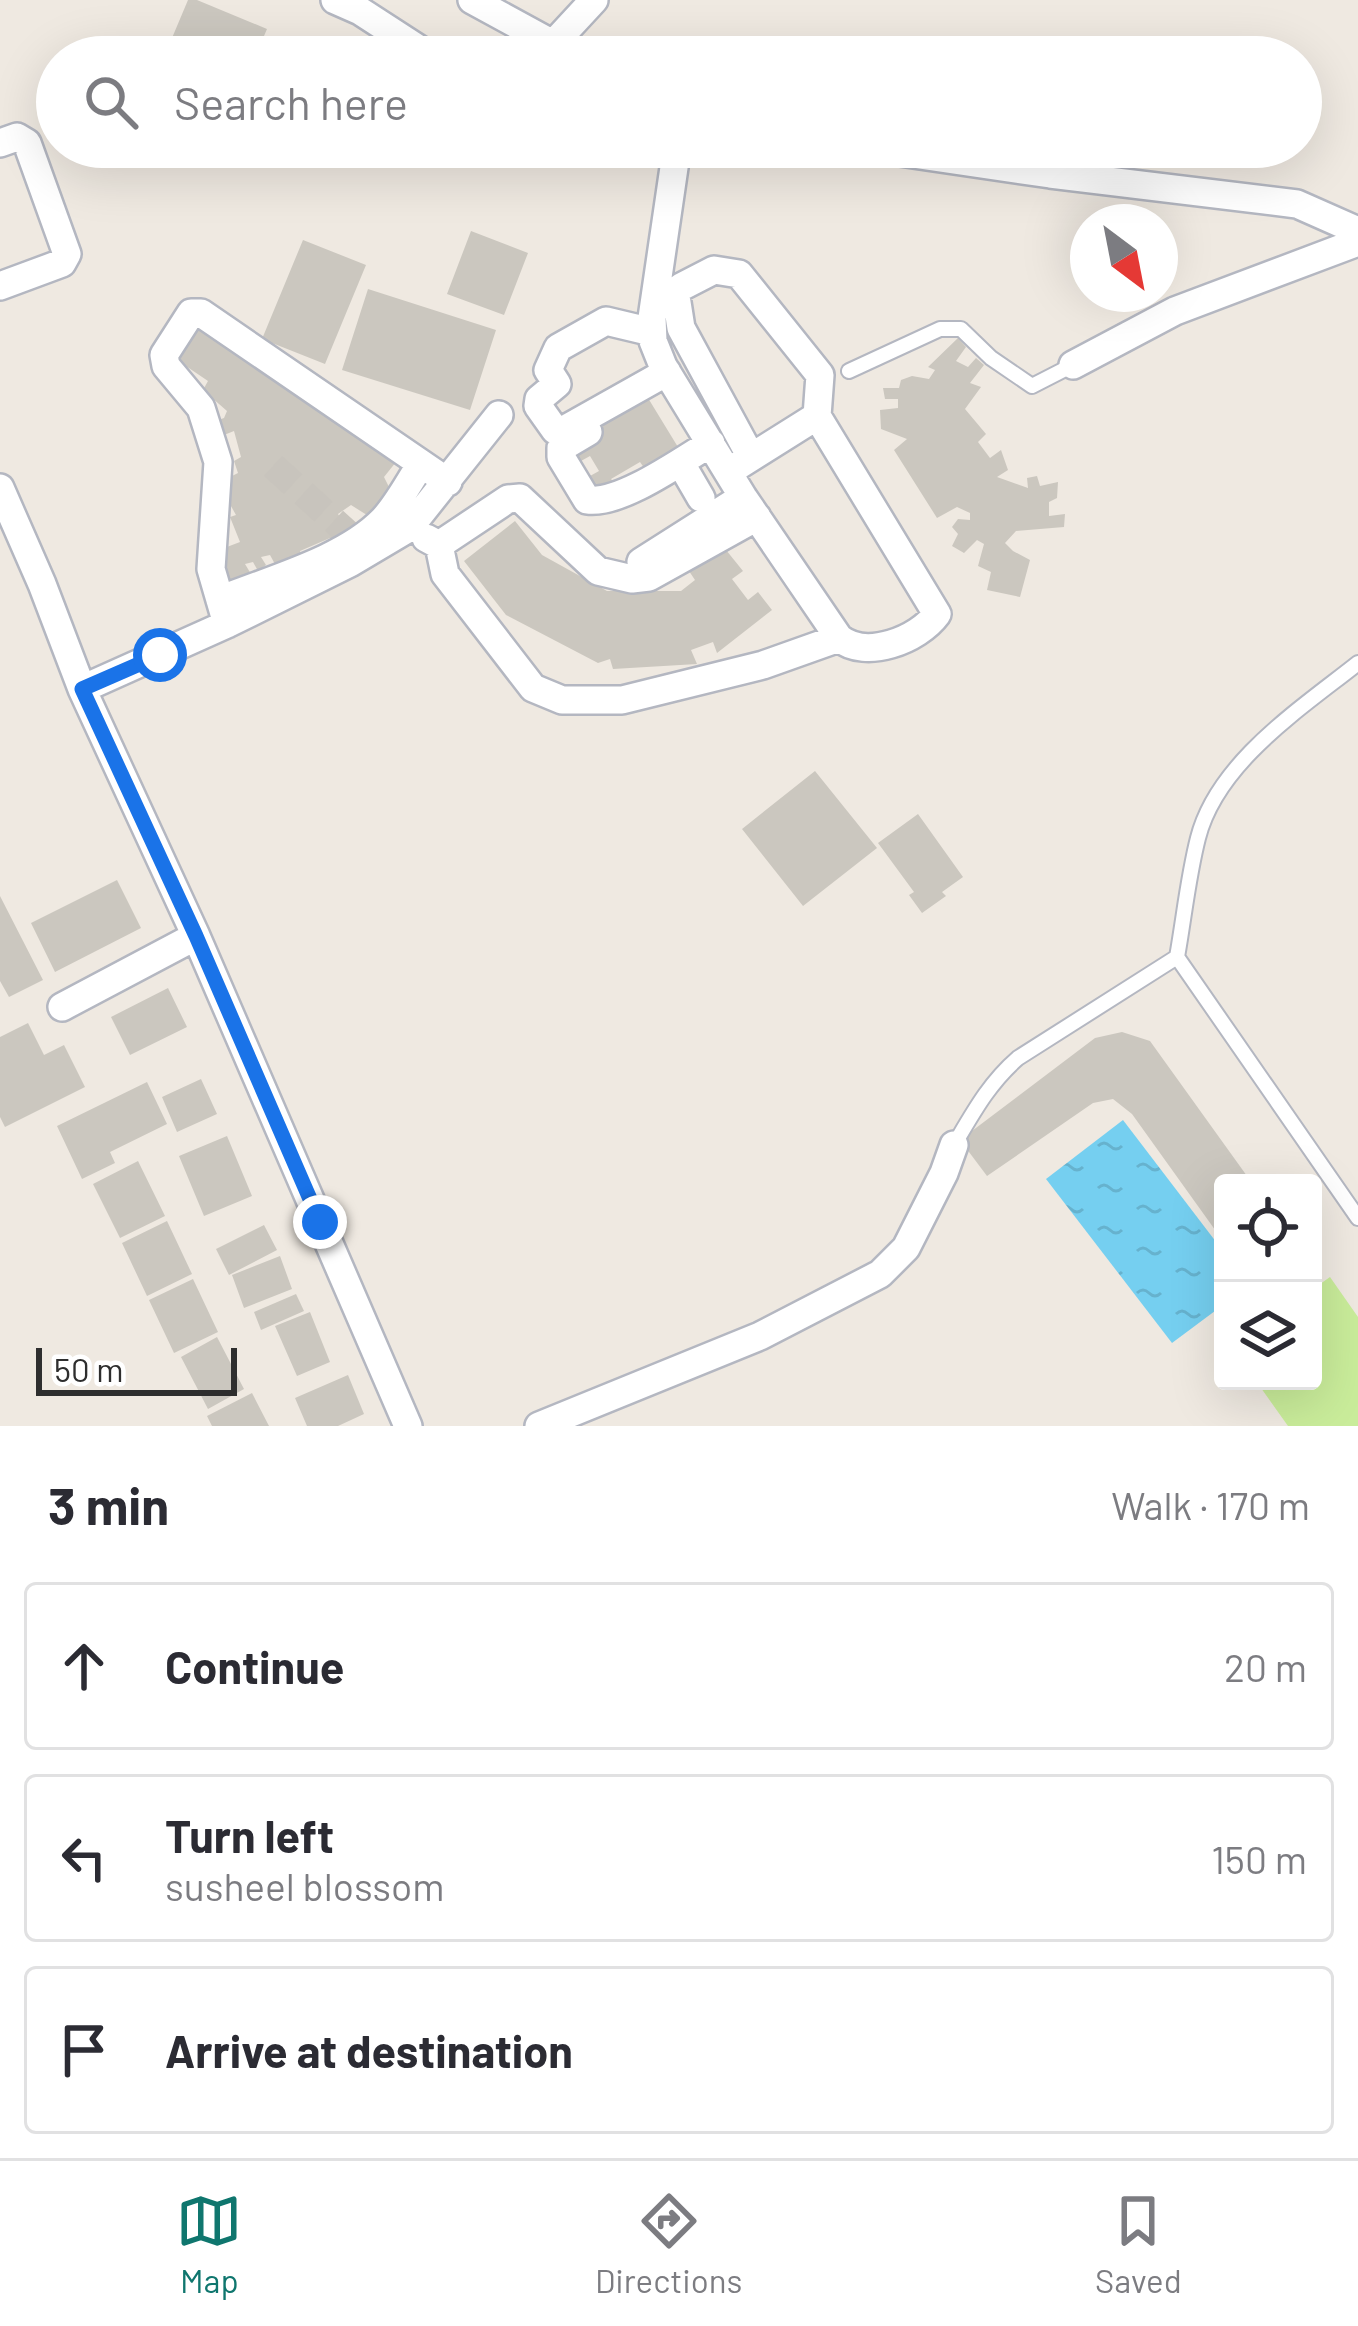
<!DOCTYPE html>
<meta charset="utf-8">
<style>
:root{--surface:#fff;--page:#f7f7f7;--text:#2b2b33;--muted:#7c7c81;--line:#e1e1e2;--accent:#0f766e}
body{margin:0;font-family:Barlow,sans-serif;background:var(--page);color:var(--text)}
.controls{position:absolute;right:36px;bottom:36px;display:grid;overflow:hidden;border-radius:12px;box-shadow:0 12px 48px #0002}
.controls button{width:108px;height:108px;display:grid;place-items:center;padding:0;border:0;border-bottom:3px solid var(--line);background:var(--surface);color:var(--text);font:60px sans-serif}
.compass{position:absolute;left:1070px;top:204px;width:108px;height:108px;border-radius:50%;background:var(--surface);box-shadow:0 12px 48px #0002;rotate:148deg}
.scale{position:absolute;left:36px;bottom:30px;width:201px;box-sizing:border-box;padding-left:12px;border:6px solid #2e2e2e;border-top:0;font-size:33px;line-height:42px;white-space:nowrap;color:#2e2e2e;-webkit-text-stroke:9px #fff;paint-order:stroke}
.stop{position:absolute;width:36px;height:36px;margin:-27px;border:9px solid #1a73e8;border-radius:50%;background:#fff}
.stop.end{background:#1a73e8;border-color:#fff;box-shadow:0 3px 12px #0008}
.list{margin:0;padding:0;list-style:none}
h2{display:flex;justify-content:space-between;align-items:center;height:156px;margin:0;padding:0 48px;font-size:51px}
h2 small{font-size:39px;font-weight:400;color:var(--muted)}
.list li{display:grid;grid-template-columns:78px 1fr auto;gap:36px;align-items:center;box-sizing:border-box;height:168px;margin:0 24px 24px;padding:0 24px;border:3px solid var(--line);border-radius:12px}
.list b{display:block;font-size:45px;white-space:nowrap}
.list p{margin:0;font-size:39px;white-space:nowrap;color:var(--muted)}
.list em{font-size:39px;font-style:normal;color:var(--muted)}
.icon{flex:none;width:66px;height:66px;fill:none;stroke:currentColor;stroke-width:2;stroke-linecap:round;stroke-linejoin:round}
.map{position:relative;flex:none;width:1358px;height:1426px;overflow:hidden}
.search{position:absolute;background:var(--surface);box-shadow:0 12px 48px #0002;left:36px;right:36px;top:36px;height:132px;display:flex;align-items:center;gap:30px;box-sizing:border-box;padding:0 42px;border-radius:66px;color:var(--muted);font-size:45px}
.sheet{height:732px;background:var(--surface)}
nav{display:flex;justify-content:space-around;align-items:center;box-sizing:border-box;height:168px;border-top:3px solid var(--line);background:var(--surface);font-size:33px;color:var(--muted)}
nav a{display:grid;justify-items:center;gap:6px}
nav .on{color:var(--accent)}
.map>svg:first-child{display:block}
.pitch{fill:#c9ec9a}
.water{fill:url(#water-ripples)}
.building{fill:#cbc7bf}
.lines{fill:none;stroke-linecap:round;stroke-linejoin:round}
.street-tunnel{stroke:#c8c4bd;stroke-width:27;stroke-dasharray:27 14;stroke-linecap:butt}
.lane-casing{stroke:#b4b7c1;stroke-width:18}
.street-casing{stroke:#b4b7c1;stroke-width:32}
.lane{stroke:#fff;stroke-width:14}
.street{stroke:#fff;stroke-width:27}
.route{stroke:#1a73e8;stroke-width:15}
</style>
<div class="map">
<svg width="1358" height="1426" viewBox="0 0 1358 1426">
<defs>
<pattern id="water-ripples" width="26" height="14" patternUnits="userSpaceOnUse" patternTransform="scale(3)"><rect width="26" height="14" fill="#75cff0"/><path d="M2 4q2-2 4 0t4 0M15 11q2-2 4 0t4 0" fill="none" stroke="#66b2ce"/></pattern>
</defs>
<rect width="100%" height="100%" fill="#efe9e1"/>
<path class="pitch" d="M1330,1277L1358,1317V1426H1288L1256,1381H1313V1289Z"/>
<path class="water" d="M1123,1120L1223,1251V1305L1172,1343L1046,1179Z"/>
<path class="building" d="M188,0H197L267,29L255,57H164Z
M471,231L528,253L504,315L447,294Z
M303,240L366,265L325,364L262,339Z
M368,289L496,330L470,410L342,370Z
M197,326L396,462L384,477L390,489L370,517L351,505L338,514L351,535L333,544L330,538L300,551L302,557L276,566L270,555L261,557L266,565L258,571L253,562L245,564L254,579L230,592L219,550L240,542L230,517L236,515L218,483L238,473L234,461L241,457L234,431L219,437L213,422L224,418L227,411L203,390L208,381L174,358Z
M958,338L966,347L956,361L968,367L976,358L984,365L970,383L981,387L965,409L986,434L978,442L990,458L1001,450L1008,470L997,477L1028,488L1027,478L1037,476L1040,486L1058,482L1057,498L1049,502V516L1065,514L1064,527L1016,531L1005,543L1013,551L1030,560L1020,597L987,590L991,572L978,566L984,544L977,540L964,553L952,546L958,534L952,527L958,519L970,520V513L957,507L937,518L894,450L907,439L881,429L880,410L898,408V399H885L883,388H899L901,380L912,376L929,379L935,370L928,367Z
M648,398L681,452L647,472L640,462L611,479L615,484L601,493L590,476L599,471L590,456L581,461L571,445Z
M515,521L542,555L607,591H681L695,580L689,571L722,545L743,571L732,579L748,600L758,592L772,610L717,653L713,642L691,650L697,664L613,669L610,659L598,663L506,615L464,561Z
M815,771L877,848L803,906L742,829Z
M918,814L963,877L942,892L946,896L922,913L909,895L914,892L878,843Z
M117,880L141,928L55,972L31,923Z
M0,896L43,980L9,997L0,981Z
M168,988L187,1027L130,1055L111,1017Z
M28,1023L44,1055L64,1045L85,1087L5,1127L0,1117V1037Z
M1122,1032L1150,1041L1252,1183H1223V1241L1132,1114L1113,1099L1093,1103L987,1176L960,1140L1095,1038Z
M201,1079L217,1114L177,1132L162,1097Z
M147,1082L167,1124L110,1152L115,1163L82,1179L57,1126Z
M227,1136L252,1196L204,1216L179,1156Z
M138,1161L165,1216L120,1238L93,1184Z
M167,1221L192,1274L147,1296L122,1243Z
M264,1225L277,1250L229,1275L216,1249Z
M280,1256L292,1289L244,1308L232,1275Z
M193,1279L218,1332L174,1353L149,1300Z
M296,1294L304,1311L261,1330L254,1312Z
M310,1312L330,1362L297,1376L275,1326Z
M217,1337L244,1389L208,1409L181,1357Z
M348,1375L364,1414L338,1426H307L295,1398Z
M252,1393L269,1426H212L207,1416Z"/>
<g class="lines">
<path class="street-tunnel" d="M273,466L352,537"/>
<g class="lane-casing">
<path id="lane" d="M849,371L940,329H961L991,358L1032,386L1073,365
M1358,663C1300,709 1217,763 1198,838C1188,877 1184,918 1177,957L1358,1218
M954,1145C973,1113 989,1083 1018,1058L1177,957"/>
</g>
<g class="street-casing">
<path id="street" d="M335,0L360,11L431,57
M472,0L553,44
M544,54L594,0
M0,143L17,137L27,143L67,254L62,263L0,286
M677,147L652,318L653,341L663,366L743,497L839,638C866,660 918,640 937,614L817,416L820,375L739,274L714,270L681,287L676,296L681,328L751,457
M865,147L1050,174L1297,204L1358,231
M652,332L606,321L558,348L548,370L557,384L539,399L538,406L555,430L562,431L667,372
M1073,365L1175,311L1358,242
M588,432L561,448V457L587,500C620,505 681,461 711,443
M739,465L817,416
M683,467L701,498
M0,488L42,584L82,689L196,936L408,1426
M426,538L439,545L508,499L520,498L598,571L632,579L649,577L757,517
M439,545L445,574L533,688L562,700H622L763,665L839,638
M641,562L743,497
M220,600C271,579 344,560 383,520C398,504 409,482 421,464
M227,624L211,569L218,462L201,408L166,366L164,355L191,313H201L448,482
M82,689L227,624L350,563L409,528L499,415
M62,1007L196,936
M539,1426L760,1336L880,1274L906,1248L944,1173L954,1145"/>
</g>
<use href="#lane" class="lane"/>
<use href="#street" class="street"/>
</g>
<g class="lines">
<path class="route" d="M160,655L82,689L196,936L320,1222"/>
</g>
</svg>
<div class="controls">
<button><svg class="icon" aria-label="locate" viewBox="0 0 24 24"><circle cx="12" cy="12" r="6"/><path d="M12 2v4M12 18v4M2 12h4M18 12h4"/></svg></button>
<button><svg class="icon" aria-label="layers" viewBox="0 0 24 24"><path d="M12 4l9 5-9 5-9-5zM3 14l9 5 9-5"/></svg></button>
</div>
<svg class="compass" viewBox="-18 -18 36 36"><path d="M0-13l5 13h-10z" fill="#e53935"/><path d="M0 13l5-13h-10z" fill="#7c7c81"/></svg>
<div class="scale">50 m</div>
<div class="stop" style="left:160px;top:655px"></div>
<div class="stop end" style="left:320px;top:1222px"></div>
<div class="search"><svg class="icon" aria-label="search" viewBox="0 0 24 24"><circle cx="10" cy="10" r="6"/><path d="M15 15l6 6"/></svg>Search here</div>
</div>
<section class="sheet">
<h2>3 min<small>Walk · 170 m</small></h2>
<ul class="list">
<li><svg class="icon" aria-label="ahead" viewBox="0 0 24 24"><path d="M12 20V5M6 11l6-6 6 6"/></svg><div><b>Continue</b></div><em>20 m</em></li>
<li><svg class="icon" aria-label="left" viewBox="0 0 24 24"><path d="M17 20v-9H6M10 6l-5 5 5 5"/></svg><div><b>Turn left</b><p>susheel blossom</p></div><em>150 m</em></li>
<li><svg class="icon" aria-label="arrive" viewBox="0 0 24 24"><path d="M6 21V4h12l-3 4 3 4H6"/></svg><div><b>Arrive at destination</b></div></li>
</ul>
</section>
<nav>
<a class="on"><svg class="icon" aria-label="map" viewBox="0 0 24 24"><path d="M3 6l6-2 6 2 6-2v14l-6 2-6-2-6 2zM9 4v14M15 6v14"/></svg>Map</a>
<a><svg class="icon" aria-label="directions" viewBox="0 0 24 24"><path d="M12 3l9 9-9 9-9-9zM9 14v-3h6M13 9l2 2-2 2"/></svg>Directions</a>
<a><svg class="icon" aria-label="saved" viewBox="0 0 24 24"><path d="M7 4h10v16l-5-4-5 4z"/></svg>Saved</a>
</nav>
